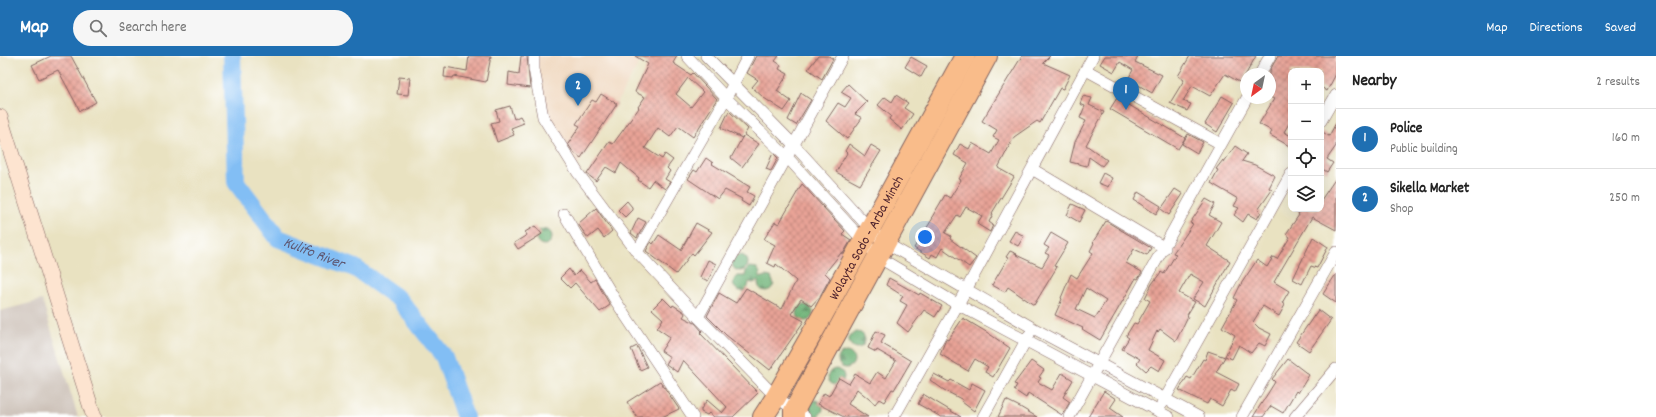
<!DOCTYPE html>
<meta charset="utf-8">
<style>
:root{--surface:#fff;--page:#f6f6f6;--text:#222;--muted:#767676;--line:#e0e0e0;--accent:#1f6fb2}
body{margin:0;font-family:Dekko,sans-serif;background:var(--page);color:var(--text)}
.controls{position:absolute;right:12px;top:12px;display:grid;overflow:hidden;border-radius:8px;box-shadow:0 4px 16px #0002}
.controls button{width:36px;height:36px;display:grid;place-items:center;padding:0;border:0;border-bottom:1px solid var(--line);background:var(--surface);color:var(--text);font:20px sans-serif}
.compass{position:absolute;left:1240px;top:12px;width:36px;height:36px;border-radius:50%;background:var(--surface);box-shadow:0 4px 16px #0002;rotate:213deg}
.you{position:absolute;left:925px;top:181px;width:14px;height:14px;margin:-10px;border:3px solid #fff;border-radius:50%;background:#1a73e8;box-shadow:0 0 0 6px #1a73e833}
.badge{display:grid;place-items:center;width:26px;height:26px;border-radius:50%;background:var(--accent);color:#fff;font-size:13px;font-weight:700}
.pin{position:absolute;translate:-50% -33px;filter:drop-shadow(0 1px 2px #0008)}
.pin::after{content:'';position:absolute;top:21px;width:14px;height:12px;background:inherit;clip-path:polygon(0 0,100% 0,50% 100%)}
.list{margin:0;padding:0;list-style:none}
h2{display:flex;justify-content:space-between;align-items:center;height:52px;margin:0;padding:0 16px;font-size:17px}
h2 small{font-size:13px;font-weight:400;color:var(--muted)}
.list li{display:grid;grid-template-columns:26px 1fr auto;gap:12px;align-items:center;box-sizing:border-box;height:60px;padding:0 16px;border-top:1px solid var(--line)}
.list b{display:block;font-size:15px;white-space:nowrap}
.list p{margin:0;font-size:13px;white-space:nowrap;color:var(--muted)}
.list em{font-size:13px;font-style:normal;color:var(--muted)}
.icon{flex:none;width:22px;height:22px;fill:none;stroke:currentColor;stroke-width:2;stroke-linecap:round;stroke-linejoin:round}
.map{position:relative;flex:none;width:1336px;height:361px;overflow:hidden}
header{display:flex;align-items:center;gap:24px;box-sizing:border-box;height:56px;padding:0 20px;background:var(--accent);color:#fff}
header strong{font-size:19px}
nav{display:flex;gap:22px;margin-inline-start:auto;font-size:14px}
.search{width:280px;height:36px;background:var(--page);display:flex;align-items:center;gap:10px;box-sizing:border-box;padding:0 14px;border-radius:22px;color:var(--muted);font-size:15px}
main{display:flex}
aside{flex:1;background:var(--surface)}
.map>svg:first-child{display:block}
.built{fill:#efd6bc}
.industrial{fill:#cdc2b9}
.forest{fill:url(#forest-firs);stroke:#5c6851}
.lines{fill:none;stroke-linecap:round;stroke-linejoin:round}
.river{stroke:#82bef4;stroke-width:18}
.building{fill:url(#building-cross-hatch);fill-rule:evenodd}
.street-casing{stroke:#826360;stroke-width:12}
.secondary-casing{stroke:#826360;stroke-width:16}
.highway-casing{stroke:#826360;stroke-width:22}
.street{stroke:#fff;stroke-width:11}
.secondary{stroke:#fde4d0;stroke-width:15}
.highway{stroke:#f9bc8a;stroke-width:20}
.labels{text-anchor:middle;stroke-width:4;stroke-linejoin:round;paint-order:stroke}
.street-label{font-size:14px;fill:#4a1f2b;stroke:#fff}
.water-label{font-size:15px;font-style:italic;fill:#5e5771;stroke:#fff}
</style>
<header>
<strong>Map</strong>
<div class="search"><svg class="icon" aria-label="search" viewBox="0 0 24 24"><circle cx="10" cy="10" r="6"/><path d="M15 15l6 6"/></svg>Search here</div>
<nav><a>Map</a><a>Directions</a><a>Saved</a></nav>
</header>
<main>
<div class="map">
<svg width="1336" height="361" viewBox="0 0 1336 361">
<defs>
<pattern id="forest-firs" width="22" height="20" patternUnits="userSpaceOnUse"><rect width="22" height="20" fill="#6eb277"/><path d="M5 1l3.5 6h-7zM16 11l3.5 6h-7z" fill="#5c9062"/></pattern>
<pattern id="building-cross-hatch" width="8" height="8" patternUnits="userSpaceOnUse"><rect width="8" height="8" fill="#e8a396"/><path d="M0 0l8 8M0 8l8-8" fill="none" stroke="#be847b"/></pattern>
</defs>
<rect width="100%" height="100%" fill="#fff"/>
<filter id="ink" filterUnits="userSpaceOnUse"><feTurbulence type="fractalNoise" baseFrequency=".025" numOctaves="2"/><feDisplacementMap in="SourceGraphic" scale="8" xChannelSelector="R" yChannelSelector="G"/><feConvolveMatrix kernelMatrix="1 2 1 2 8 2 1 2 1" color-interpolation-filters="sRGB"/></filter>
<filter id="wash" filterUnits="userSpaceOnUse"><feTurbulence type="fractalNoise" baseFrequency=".012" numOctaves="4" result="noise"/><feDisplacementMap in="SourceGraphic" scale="16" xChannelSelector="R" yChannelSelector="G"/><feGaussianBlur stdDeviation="0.9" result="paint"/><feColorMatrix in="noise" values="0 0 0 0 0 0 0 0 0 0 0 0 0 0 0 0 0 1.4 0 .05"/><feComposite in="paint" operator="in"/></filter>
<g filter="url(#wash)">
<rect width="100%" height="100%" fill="#e9e2c1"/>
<path class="built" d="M533,0H643L594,87L575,113L544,65Z"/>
<path class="industrial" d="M42,244L78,361H0V255Z"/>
<path class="forest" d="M536 181a8 8 0 1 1 16 0a8 8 0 1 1-16 0Z
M732 207a8 8 0 1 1 16 0a8 8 0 1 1-16 0Z
M750,211L757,212L760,217V222L766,220L771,221L774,228C770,239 757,236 758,225L753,227L749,226L748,231L744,235C734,236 729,226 738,220H745L746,215Z
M797 257a8 8 0 1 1 16 0a8 8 0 1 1-16 0Z
M849 284a8 8 0 1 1 16 0a8 8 0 1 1-16 0Z
M838 304a8 8 0 1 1 16 0a8 8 0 1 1-16 0Z
M828 321a8 8 0 1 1 16 0a8 8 0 1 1-16 0Z
M807 352a8 8 0 1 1 16 0a8 8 0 1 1-16 0Z"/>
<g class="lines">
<path class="river" id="s1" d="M232,0L236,126L278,182L355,212L399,243L444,301L465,361"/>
</g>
<g id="blocks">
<path class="building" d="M51,0H71L96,46L80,55L58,14L39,23L32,9Z
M469,0H491L486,26L454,20L453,22L444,21L445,11L467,15Z
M521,0H527L530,32L508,29L509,16L519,18Z
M635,0H677L673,7L691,19L693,17L717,43L693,81L678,70L670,81L658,72L645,92L662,103L665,98L673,104L667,112L670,115L665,123L670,126L665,133L653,124L648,131L638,124L639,122L621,107L616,117L606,111L596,125L587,118L609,86L613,88L639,52L638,51L645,41L635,36L648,8ZM688,22L703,36L691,51L676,38Z
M756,0H779L775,5L781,9L779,13L788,18L777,35L791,45L784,55L764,42L752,31L758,24L747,17Z
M818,0H829L833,3L822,23L808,13Z
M1022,0H1050L1043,7L1070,19L1063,33L1060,32L1040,67L1037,65L1014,81L998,112L1014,121L992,157L993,158L989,166L993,169L990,176L977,168L982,160L966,151L960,161L957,159L945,177L951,180L950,183L976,202L969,211L942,192L937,201L932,198L930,202L914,192L933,162L932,161L945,139L950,142L961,124L959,123L968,107L954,99L960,88L969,93L972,87L991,98L999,84L993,81L997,74L982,65Z
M1105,0H1138L1135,6L1162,19L1152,37L1128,23L1133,14L1120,6L1114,16L1100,8Z
M1190,0H1256L1241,27L1225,18L1210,40L1192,30L1183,45L1191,48L1187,55L1170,47L1184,24L1178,20Z
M1278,0H1336V18L1327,35L1321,31V15H1291V64L1284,76L1291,80V91L1270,79L1272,75L1259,68L1274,43L1270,41V31L1273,25L1270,24V14Z
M911,1L927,10L921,21L905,11Z
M399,21L410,22L408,39L397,38Z
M848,28L867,46L855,58L862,62L847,83L826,65L838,47L845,51L851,42L841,36Z
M801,37L811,44L796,69L788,64Z
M601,38L617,48L581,102L573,96L568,88L580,70L576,68L592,44L596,46Z
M896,39L908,47L904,52L913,58L902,74L889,63L891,60L878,49L885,41L892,46Z
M1083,40L1092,42L1089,49L1104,56L1086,89L1107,104L1102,110L1089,101L1087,110L1070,106L1075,86L1086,65L1080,62L1085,50L1080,48Z
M1222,40L1234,47L1217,76L1205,68Z
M1117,42L1185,82L1178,93L1110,53Z
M510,50L514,63L520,60L524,67L511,72L514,79L497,86L491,67L499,65L496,54Z
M729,55L748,73L744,79L759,88L742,111L731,102L743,80L742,82L721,72Z
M1336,67V90L1327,103L1333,107L1327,116L1321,112V75L1329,80Z
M1188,78L1203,86L1197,97L1182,88Z
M849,88L865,100L871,89L881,95L860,129L836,116L847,97L845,95Z
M1235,90L1247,98L1242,105L1255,109L1275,120L1269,132L1272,134L1258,154L1261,156L1257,163L1248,158L1243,166L1234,159L1239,152L1234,150L1238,143L1211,127L1218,114L1216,113L1223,104L1224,106Z
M773,97L778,102L771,115L766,113Z
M706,102L713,107L712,108L750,131L747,136L754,140L749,150L741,145L742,143L725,134L718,143L688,123L694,114L697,116Z
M1103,117L1112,122L1108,131L1098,127Z
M1336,122V174L1312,161L1274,226L1289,235L1282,247L1285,249L1279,260L1263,250L1253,266L1259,272L1271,278L1265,290L1259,287L1251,297L1239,289L1232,303L1225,300L1235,279L1222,271L1237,244L1234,242L1241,228L1257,204L1267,211L1273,201L1277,203L1290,181L1286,178L1299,159L1298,158L1300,155L1295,153H1321V144Z
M802,128L845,175L842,178L851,184L843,198L841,197L825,217L830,222L820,240L811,250L801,243L791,258L804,265L770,314L726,279L707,260L719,237L736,247L746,232L782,253L796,225L776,208L775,211L767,207L775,189L764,183L775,166L779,168Z
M1175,133L1183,138L1169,159L1161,153Z
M1138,136L1161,150L1156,158L1134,144Z
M1206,143L1215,148L1209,159L1221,166L1207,190L1230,205L1205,250L1193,243L1204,226L1190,218L1179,237L1195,246L1187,259L1188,260L1176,285L1160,273L1158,276L1157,275L1148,294L1165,304L1159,315L1151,310L1146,315L1137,307L1140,303L1122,293L1129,282L1126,280L1134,267L1137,268L1150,245L1145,242L1152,228L1161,216L1164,218L1176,198L1173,197L1193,168L1190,167Z
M627,145L632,151V154L625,161L618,154Z
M1072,148L1085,154L1079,166L1067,159Z
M596,152L612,175L604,182L598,174L588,182L578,168Z
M638,162L646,166L637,182L631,177Z
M1106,165L1151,192L1147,199L1134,193L1126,207L1142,216L1138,223L1136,222L1100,284L1082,273L1083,272L1055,259L1062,243L1061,242L1071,218L1077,222L1093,197L1090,195L1094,187L1093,186ZM1086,232L1106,245L1095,262L1076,253Z
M696,167L712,176L694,199L692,197L676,218L646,195L651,186L653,188L659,179L681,194Z
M535,170L542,178L518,193L514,187L527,179L525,176Z
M1015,175L1024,180L1018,190L1009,185Z
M1051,177L1068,187L1054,210L1057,211L1034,249L1008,231L1005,236L992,229L1008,202L1006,201L1010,195L1017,198L1016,199L1042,211L1049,199L1045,197L1049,192L1044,189Z
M1313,181L1328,191L1317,212L1311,210L1302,228L1293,223Z
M708,204L716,208L708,225L700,221Z
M569,213L574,220L580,214L591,226L595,223L610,249L600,256L575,227L570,232L560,222Z
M1336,218V247L1323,238Z
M889,222L919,239L920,237L942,250L935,261L924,254L908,276L897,267L907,249L900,245L903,240L886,229Z
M663,242L672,251L673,249L684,256L685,258L683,261L695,267L702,275L700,277L758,337L733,361H714L709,357L707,359L701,356V353L707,344L722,357L727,351L683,304L677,316L666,308L670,301L661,295L670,281L657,272L663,263L652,253Z
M1318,254L1331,264L1309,295L1296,286Z
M963,262L988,277L1010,292L993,321L985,316L988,311L975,303L968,315L940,298L946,283L948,284Z
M876,275L885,279L881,287L911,305L894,334L892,333L884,346L879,343L875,348L857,333L848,348L868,361H844L818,348L824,337L829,340L839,322L849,328L855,318L870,327L877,316L886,322L896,305L877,294L876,296L868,292Z
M637,290L647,311L640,314L631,293Z
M1208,295L1225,301L1216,316L1239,328L1235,336L1231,334L1222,350L1210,343L1207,348L1179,334L1187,321L1191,323L1203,303L1205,304Z
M1288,303L1309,319L1298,337L1296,335L1283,357L1271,350L1263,361H1253L1275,326L1272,323Z
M1031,305L1044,314L1039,321L1041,322L1038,326L1052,334L1062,317L1073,324L1063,341L1070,346L1062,359L1028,337L1026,342L1014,334L1017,329L1014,328Z
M934,318L949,326L951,324L969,334L972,327L985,334L974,355L962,346L963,344L944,334L930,324Z
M660,325L679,353L662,361H637L627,346Z
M1104,335L1116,343L1110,352L1123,361H1088Z
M923,338L936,346L961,361H941L918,348Z
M1006,344L1020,351L1037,361H998Z"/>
</g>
</g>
<g filter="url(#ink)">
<use href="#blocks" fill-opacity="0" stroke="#826360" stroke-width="1"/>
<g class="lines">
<g class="street-casing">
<path id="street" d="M534,0V13L543,61L578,117L637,196L698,261L776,341L805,361
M687,0L726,42L787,101L878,201L957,248L1169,361
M706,0L794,89L870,173L886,187L1033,272L1199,361
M1086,14L1221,88
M1260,18L1270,0
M1321,65L1336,39
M1032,113L1165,192
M564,158L617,247L693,361
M637,196L726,42L748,0
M698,261L843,0
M1162,348L1291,118
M894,361L966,234L1093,0
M983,361L1029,279
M1069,361L1247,42
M1242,361L1336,196
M1295,361L1336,313"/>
</g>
<g class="secondary-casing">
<path id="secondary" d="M0,61L94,361"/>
</g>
<g class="highway-casing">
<g id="highway">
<path id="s2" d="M763,361L776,341L821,262L965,0"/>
<path d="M794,361V355L987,0"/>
</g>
</g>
<use href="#street" class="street"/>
<use href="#secondary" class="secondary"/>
<use href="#highway" class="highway"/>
</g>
</g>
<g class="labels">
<g class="street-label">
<text dy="5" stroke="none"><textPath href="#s2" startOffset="207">Wolayta Sodo - Arba Minch</textPath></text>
</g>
<g class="water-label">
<text dy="5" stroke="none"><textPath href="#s1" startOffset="235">Kulifo River</textPath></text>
</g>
</g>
</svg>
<div class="controls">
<button>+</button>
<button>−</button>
<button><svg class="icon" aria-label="locate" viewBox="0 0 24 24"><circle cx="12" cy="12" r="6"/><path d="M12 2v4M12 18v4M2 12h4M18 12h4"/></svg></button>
<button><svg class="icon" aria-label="layers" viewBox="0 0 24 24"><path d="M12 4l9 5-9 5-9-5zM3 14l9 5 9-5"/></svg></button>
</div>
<svg class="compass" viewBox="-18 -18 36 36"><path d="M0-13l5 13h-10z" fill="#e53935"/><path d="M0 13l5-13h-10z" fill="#767676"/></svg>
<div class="you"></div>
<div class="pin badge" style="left:1126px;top:54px">1</div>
<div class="pin badge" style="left:578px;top:50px">2</div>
</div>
<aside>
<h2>Nearby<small>2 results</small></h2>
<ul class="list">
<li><span class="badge">1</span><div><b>Police</b><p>Public building</p></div><em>160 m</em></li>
<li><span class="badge">2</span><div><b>Sikella Market</b><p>Shop</p></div><em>250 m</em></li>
</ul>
</aside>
</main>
